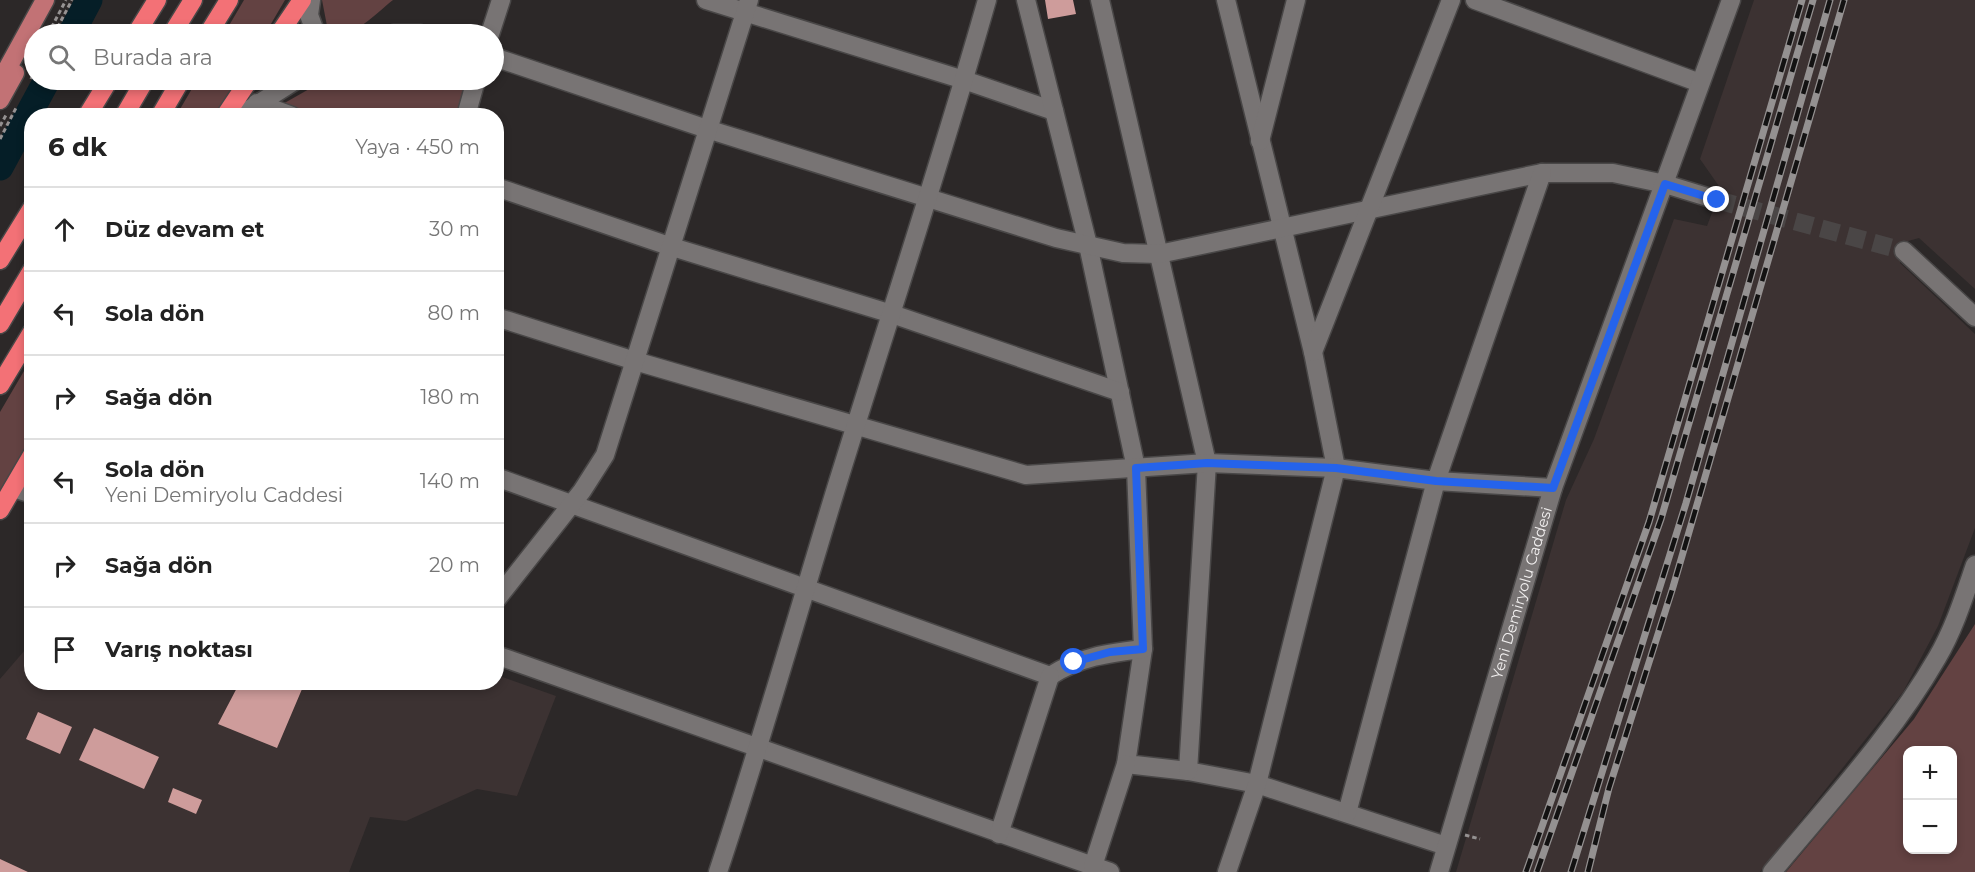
<!DOCTYPE html>
<html lang="tr">
<meta charset="utf-8">
<style>
:root{--surface:#fff;--page:#f6f6f6;--text:#222;--muted:#767676;--line:#e0e0e0}
body{margin:0;font-family:Montserrat,sans-serif;background:var(--page);color:var(--text)}
.controls{position:absolute;right:18px;bottom:18px;display:grid;overflow:hidden;border-radius:12px;box-shadow:0 3px 9px #0003}
.controls button{width:54px;height:54px;display:grid;place-items:center;padding:0;border:0;border-bottom:2px solid var(--line);background:var(--surface);color:var(--text);font:30px sans-serif}
.stop{position:absolute;width:18px;height:18px;margin:-14px;border:4px solid #2563eb;border-radius:50%;background:#fff}
.stop.end{background:#2563eb;border-color:#fff;box-shadow:0 2px 6px #0008}
.list{margin:0;padding:0;list-style:none}
h2{display:flex;justify-content:space-between;align-items:center;height:78px;margin:0;padding:0 24px;font-size:26px}
h2 small{font-size:20px;font-weight:400;color:var(--muted)}
.list li{display:grid;grid-template-columns:39px 1fr auto;gap:18px;align-items:center;box-sizing:border-box;height:84px;padding:0 24px;border-top:2px solid var(--line)}
.list b{display:block;font-size:22px;white-space:nowrap}
.list p{margin:0;font-size:20px;white-space:nowrap;color:var(--muted)}
.list em{font-size:20px;font-style:normal;color:var(--muted)}
.icon{flex:none;width:33px;height:33px;fill:none;stroke:currentColor;stroke-width:2;stroke-linecap:round;stroke-linejoin:round}
.map{position:relative;flex:none;width:1975px;height:872px;overflow:hidden}
.search{position:absolute;background:var(--surface);box-shadow:0 3px 9px #0003;left:24px;top:24px;width:480px;height:66px;display:flex;align-items:center;gap:15px;box-sizing:border-box;padding:0 21px;border-radius:33px;color:var(--muted);font-size:22px}
.panel{position:absolute;background:var(--surface);box-shadow:0 3px 9px #0003;left:24px;top:108px;width:480px;height:582px;border-radius:24px}
.map>svg:first-child{display:block}
.built{fill:#3c3232}
.green{fill:#634242;fill-rule:evenodd}
.lines{fill:none;stroke-linecap:round;stroke-linejoin:round}
.river{stroke:#051e27;stroke-width:27}
.building{fill:#ce9c9b}
.minor-tunnel{stroke:#4a4646;stroke-width:18;stroke-dasharray:18 9;stroke-linecap:butt}
.minor-casing{stroke:#494747;stroke-width:21}
.major-casing{stroke:#494747;stroke-width:21}
.highway-casing{stroke:#494747;stroke-width:21}
.path{stroke:#959292;stroke-width:3;stroke-dasharray:4.5 3;stroke-linecap:butt}
.minor{stroke:#787474;stroke-width:18}
.major{stroke:#c27275;stroke-width:18}
.highway{stroke:#f37176;stroke-width:18}
.rail-casing{stroke:#949191;stroke-width:7}
.rail{stroke:#131212;stroke-width:4.5;stroke-dasharray:14;stroke-linecap:butt}
.route{stroke:#2563eb;stroke-width:8}
.labels{text-anchor:middle;stroke-width:6;stroke-linejoin:round;paint-order:stroke}
.street-label{font-size:15px;fill:#f2f0f0;stroke:#131212}
</style>
<div class="map">
<svg width="1975" height="872" viewBox="0 0 1975 872">
<rect width="100%" height="100%" fill="#2c2828"/>
<path class="built" d="M1754,0H1975V289L1919,238L1908,241L1900,263L1975,334V528L1938,626L1903,692L1760,872H1456L1566,500L1594,439L1674,219L1707,226L1721,189L1700,159Z
M31,643L32,682H496L497,675L556,696L517,796L477,789L406,821L370,817L349,872H0V679Z"/>
<path class="green" d="M244,0H285L265,34H224Z
M322,0H393C375,14 351,42 328,31Z
M197,80H239L219,115L176,116Z
M325,80H467L456,115H313L281,105Z
M31,359V439L0,492V412Z
M1975,624V872H1786L1914,719ZM1908,750H1952V850H1908Z"/>
<g class="lines">
<path class="river" d="M71,34L89,0
M0,167L47,80"/>
</g>
<path class="building" d="M1045,0H1073L1076,14L1048,19Z
M240,682H305L277,748L218,724Z
M38,712L72,727L60,754L26,739Z
M94,728L159,757L144,789L79,760Z
M173,788L202,800L196,814L168,802Z
M0,859L28,872H0Z"/>
<g class="lines">
<path class="minor-tunnel" d="M1717,200L1904,251"/>
<g class="minor-casing">
<g id="minor">
<path d="M311,0L309,15L316,34"/>
<path d="M706,0L964,80L1054,111"/>
<path d="M1026,0L1088,245L1136,468L1143,649L1126,764L1188,771L1257,784L1446,846"/>
<path d="M1100,0L1207,463L1188,771"/>
<path d="M1226,0L1313,352L1336,468L1257,784L1227,872"/>
<path d="M1475,0L1700,83"/>
<path d="M393,34H421"/>
<path d="M490,34L501,0"/>
<path d="M494,57L707,129L1056,238L1123,253L1159,254L1542,173H1613L1665,184L1717,200"/>
<path d="M257,103L292,116"/>
<path d="M239,116L296,80"/>
<path d="M466,116L476,80"/>
<path d="M1260,141L1296,0"/>
<path d="M496,187L669,246L892,314L1120,392"/>
<path d="M1904,251L1975,317"/>
<path d="M496,317L635,361L1026,475L1207,463L1336,468L1436,481L1553,488"/>
<path d="M1313,352L1451,0"/>
<path d="M496,477L1050,676C1079,657 1108,653 1143,649"/>
<path d="M13,488L32,494"/>
<path d="M496,600L582,491L605,455L749,0"/>
<path d="M496,655L1110,872"/>
<path d="M1347,813L1436,481L1542,173"/>
<path d="M999,834L1050,676"/>
<path d="M1093,866L1126,764"/>
<path d="M718,872C761,743 798,612 838,482C888,321 941,162 987,0"/>
<path id="s1" d="M1439,872L1553,488L1731,0"/>
<path d="M1772,872C1829,803 1892,736 1937,658C1954,629 1964,597 1975,565"/>
</g>
</g>
<g class="major-casing">
<path id="major" d="M0,82L45,0
M0,100L15,73"/>
</g>
<g class="highway-casing">
<path id="highway" d="M136,34L157,0
M172,34L193,0
M208,34L229,0
M279,34L302,0
M87,116L109,80
M124,116L145,80
M160,116L181,80
M225,116L249,80
M0,260L32,208
M0,324L32,270
M0,385L32,332
M0,510L32,455"/>
</g>
<path class="path" d="M48,34L66,0
M54,34L72,0
M30,70L34,61
M31,79L34,72
M0,126L6,115
M0,139L17,106
M1465,835L1480,839"/>
<use href="#minor" class="minor"/>
<use href="#major" class="major"/>
<use href="#highway" class="highway"/>
<g class="rail-casing">
<path id="rail" d="M1526,872L1649,522L1802,0
M1537,872L1661,519L1813,0
M1571,872L1686,503L1830,0
M1588,872L1609,788L1673,587L1844,0"/>
</g>
<use href="#rail" class="rail"/>
</g>
<g class="lines">
<path class="route" d="M1074,662L1110,652L1143,649L1136,468L1207,463L1336,468L1436,481L1553,488L1665,184L1717,200"/>
</g>
<g class="labels">
<g class="street-label">
<text dy="5" stroke="none"><textPath href="#s1" startOffset="291">Yeni Demiryolu Caddesi</textPath></text>
</g>
</g>
</svg>
<div class="controls">
<button>+</button>
<button>−</button>
</div>
<div class="stop" style="left:1074px;top:662px"></div>
<div class="stop end" style="left:1717px;top:200px"></div>
<div class="search"><svg class="icon" aria-label="search" viewBox="0 0 24 24"><circle cx="10" cy="10" r="6"/><path d="M15 15l6 6"/></svg>Burada ara</div>
<section class="panel">
<h2>6 dk<small>Yaya · 450 m</small></h2>
<ul class="list">
<li><svg class="icon" aria-label="ahead" viewBox="0 0 24 24"><path d="M12 20V5M6 11l6-6 6 6"/></svg><div><b>Düz devam et</b></div><em>30 m</em></li>
<li><svg class="icon" aria-label="left" viewBox="0 0 24 24"><path d="M17 20v-9H6M10 6l-5 5 5 5"/></svg><div><b>Sola dön</b></div><em>80 m</em></li>
<li><svg class="icon" aria-label="right" viewBox="0 0 24 24"><path d="M7 20v-9h11M14 6l5 5-5 5"/></svg><div><b>Sağa dön</b></div><em>180 m</em></li>
<li><svg class="icon" aria-label="left" viewBox="0 0 24 24"><path d="M17 20v-9H6M10 6l-5 5 5 5"/></svg><div><b>Sola dön</b><p>Yeni Demiryolu Caddesi</p></div><em>140 m</em></li>
<li><svg class="icon" aria-label="right" viewBox="0 0 24 24"><path d="M7 20v-9h11M14 6l5 5-5 5"/></svg><div><b>Sağa dön</b></div><em>20 m</em></li>
<li><svg class="icon" aria-label="arrive" viewBox="0 0 24 24"><path d="M6 21V4h12l-3 4 3 4H6"/></svg><div><b>Varış noktası</b></div></li>
</ul>
</section>
</div>
